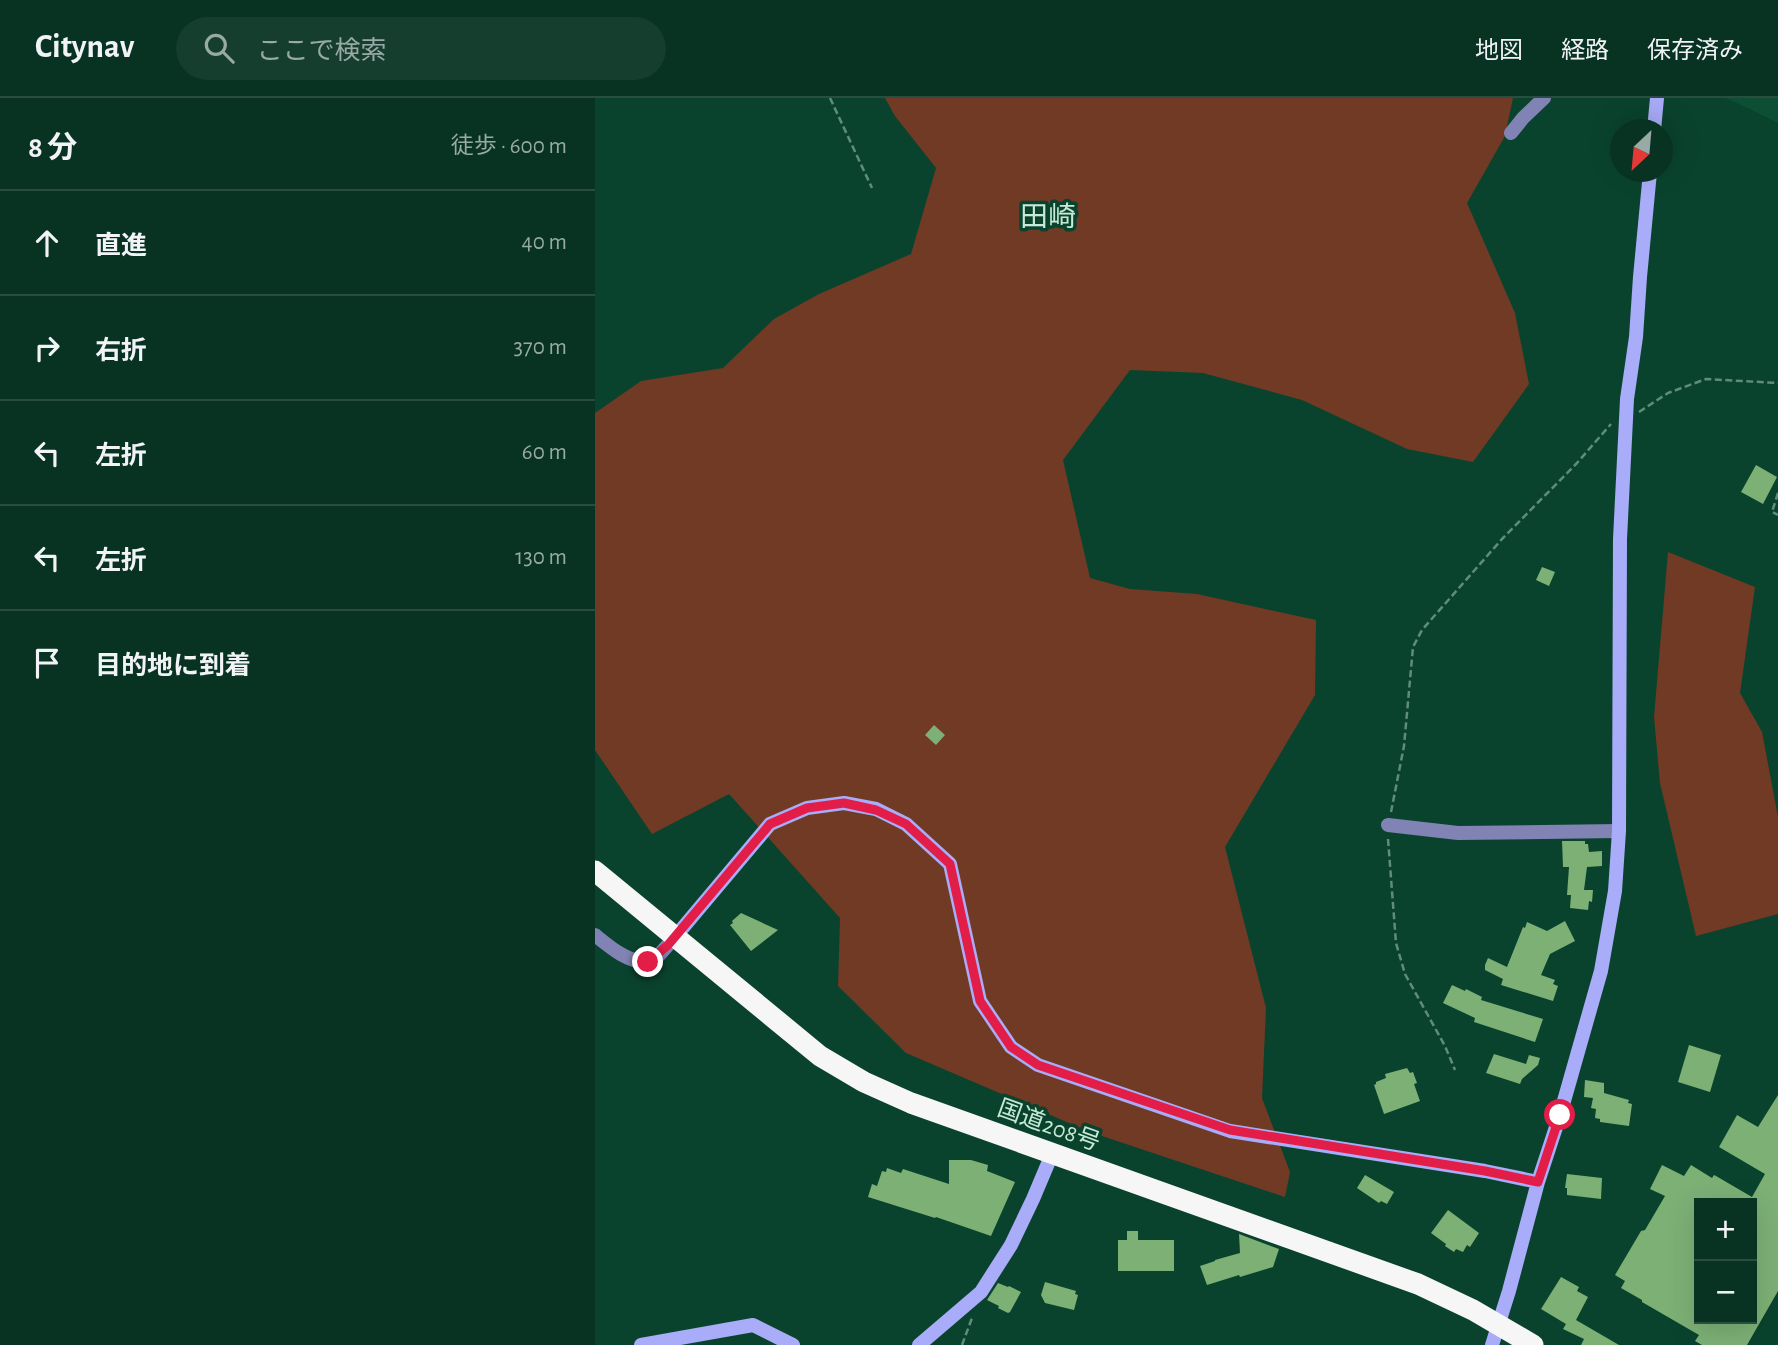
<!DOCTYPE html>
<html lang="ja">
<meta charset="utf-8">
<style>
:root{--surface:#083222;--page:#163e2f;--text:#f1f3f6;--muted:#98aaa5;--line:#294d40}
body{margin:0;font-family:"Alegreya Sans","Noto Sans JP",sans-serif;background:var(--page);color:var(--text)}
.controls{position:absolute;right:21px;bottom:21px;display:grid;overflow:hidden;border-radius:0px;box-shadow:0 7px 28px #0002}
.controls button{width:63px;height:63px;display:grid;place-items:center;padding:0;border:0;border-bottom:2px solid var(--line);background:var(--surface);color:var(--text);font:35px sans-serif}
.compass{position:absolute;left:1015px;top:21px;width:63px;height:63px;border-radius:50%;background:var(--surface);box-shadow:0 7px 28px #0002;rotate:206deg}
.stop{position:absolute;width:21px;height:21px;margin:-16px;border:5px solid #e11d48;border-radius:50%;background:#fff}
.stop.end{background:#e11d48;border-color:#fff;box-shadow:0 2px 7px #0008}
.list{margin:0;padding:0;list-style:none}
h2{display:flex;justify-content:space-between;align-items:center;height:91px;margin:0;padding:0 28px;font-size:30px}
h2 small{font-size:23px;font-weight:400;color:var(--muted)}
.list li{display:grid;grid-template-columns:46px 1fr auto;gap:21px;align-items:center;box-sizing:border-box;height:105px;padding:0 28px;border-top:2px solid var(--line)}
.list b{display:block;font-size:26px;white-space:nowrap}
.list em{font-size:23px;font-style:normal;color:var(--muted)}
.icon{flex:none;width:38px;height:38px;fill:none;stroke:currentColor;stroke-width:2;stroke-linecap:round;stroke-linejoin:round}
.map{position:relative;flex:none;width:1183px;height:1247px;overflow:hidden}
header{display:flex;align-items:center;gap:42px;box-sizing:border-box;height:98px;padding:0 35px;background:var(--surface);border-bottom:2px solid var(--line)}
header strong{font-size:33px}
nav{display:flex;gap:38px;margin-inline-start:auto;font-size:24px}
.search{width:490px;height:63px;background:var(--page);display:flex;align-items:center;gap:18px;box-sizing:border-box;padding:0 24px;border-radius:38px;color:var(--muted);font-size:26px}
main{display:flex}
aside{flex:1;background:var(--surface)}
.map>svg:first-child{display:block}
.built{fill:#0c4f35}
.green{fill:#703a25}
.building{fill:#7cb075;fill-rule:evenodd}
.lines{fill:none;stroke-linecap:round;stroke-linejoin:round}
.path{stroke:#5f8d79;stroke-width:2.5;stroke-dasharray:7 3.5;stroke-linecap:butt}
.street{stroke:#8083b3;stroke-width:14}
.secondary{stroke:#a9acf9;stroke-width:14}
.highway{stroke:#f6f6f6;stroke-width:21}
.route{stroke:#e11d48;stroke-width:9}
.labels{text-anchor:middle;stroke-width:7;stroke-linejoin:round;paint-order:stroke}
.street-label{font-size:24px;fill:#c7e9d7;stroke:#0a432d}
.quarter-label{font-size:28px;fill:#c7e9d7;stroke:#0a432d}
</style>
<header>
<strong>Citynav</strong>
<div class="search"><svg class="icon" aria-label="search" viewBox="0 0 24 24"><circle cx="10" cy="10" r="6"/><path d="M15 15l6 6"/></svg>ここで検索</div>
<nav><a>地図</a><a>経路</a><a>保存済み</a></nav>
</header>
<main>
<aside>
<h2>8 分<small>徒歩 · 600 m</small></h2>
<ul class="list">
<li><svg class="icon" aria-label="ahead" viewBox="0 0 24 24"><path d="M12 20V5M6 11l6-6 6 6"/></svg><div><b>直進</b></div><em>40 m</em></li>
<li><svg class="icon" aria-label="right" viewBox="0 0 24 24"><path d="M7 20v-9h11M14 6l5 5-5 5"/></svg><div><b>右折</b></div><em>370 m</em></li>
<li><svg class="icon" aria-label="left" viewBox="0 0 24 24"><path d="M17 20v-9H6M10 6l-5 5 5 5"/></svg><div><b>左折</b></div><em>60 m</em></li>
<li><svg class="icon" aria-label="left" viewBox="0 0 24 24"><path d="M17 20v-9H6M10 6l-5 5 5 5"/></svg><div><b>左折</b></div><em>130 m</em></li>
<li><svg class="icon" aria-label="arrive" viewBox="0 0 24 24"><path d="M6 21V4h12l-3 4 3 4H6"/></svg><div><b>目的地に到着</b></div></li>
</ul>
</aside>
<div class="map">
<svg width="1183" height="1247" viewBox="0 0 1183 1247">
<rect width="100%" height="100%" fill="#0a432d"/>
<path class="built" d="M1130,0H1183V25L1138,3Z"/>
<path class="green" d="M290,0H918L910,38L872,105L920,215L934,286L878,364L812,351L707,302L608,275L535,272L468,362L495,480L535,491L602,496L721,522L720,597L630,749L671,910L667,1000L695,1074L690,1099L495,1034L311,955L243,888L245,820L134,696L57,736L0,652V315L46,283L128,270L179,221L224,196L316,156L341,70L300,18Z
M1073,454L1160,489L1145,595L1167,634L1183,719V816L1101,838L1065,685L1059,619Z"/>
<path class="building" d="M1161,367L1182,379L1168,406L1146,394Z
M947,469L960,474L954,488L941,482Z
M339,627L350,637L341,647L330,637Z
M967,743H990V746H993L994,754L1007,753V768L992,769L989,792H998L997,804L994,803L993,812L975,810L976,797H972L974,769H968Z
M146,815L183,832L156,853L135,827L138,825L137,823Z
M970,823L980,843L955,856L946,877L960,882L958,886L963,888L958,903L906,887L908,881L890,872V867L893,860L912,869L928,829L930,830L932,824L952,833Z
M857,887L870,893L871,891L887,899L886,902L948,921L940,944L879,924L880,920L848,905Z
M1094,947L1126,957L1115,994L1083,984Z
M899,956L931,966L934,957L945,960L943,967L927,981L925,986L891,975Z
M812,970L815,975L818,974L822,985L819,986L825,1003L789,1016L779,987L781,986V984L791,980L790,976Z
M990,982L1009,985V995L1034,1002L1033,1005L1037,1006L1034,1028L1005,1024V1021L1000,1020L1001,1011L996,1010L998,1000L989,999Z
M1183,997V1193L1152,1247H1107L1100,1243L1104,1237L1047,1204V1202L1026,1190L1030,1183L1020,1177L1046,1133L1050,1132L1070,1098L1055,1091L1067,1067L1089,1078L1096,1067L1117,1080L1119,1077L1121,1078L1157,1099L1170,1076L1124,1049L1142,1017L1163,1029ZM1104,1105H1157V1221H1104Z
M354,1062H376L393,1067L392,1073L420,1084L396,1138L341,1119L340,1120L273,1099L277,1086L282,1088L287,1073L291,1074L292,1070L306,1075L308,1071L354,1086Z
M972,1076L1007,1080L1006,1101L972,1097V1090H970Z
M770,1077L799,1094L792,1106L786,1103L784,1105L762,1090Z
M853,1112L884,1135L875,1149L872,1147L868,1154L861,1151L859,1154L850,1148L851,1146L836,1135Z
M532,1133H543V1142H579V1173H523V1142H532Z
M644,1136L684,1151L678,1169L645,1179L644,1177L612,1187L605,1168L620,1163V1162L645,1155Z
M966,1179L984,1189L982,1193L993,1199L981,1222L1024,1247H986L989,1241L968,1231L971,1226L946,1211Z
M450,1184L481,1193L480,1196L483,1197L479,1212L450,1205L446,1197Z
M403,1185L413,1189L414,1188L426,1194L415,1214L413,1215L403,1210L404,1208L392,1202Z"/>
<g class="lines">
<path class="path" d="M235,0L277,90
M1044,314L1073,295L1111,281L1183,285
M1183,395L1177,414L1183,417
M796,714L809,648L818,549L827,532L907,441L982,365L1016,326
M793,741L801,845L810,876L850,948L860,972
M367,1247L377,1220"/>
<path class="street" d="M916,35L928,20L949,0
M793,727L863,735L1024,733
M0,837C16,850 31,863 53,865L64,857L80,839"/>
<path class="secondary" d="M1059,32L1062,0
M80,839L175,726L212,710L249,705L281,711L311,726L355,766L385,903L416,949L443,967L635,1033L890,1073L943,1084
M46,1247L158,1227L198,1247
M324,1247L386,1194L416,1147L438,1101L457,1056
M897,1247L914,1193L943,1084L965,1017L1006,873L1020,793L1024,733L1025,441L1032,301L1041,239L1045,179L1055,74"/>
<path class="highway" d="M0,773L225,958L269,984L316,1005L823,1186L878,1212L938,1247"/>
</g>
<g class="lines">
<path class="route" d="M53,864L73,847L175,726L212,710L249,705L281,712L311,726L355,766L385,903L416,949L443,967L635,1032L890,1073L943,1084L965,1017"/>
</g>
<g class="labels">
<g class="street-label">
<text transform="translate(454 1027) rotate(20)" y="8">国道208号</text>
</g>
<g class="quarter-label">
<text x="453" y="128">田崎</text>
</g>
</g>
</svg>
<div class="controls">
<button>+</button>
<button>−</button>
</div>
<svg class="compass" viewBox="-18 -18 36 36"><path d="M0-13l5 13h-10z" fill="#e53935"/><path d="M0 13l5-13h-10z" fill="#98aaa5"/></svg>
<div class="stop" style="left:965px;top:1017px"></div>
<div class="stop end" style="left:53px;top:864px"></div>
</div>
</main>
